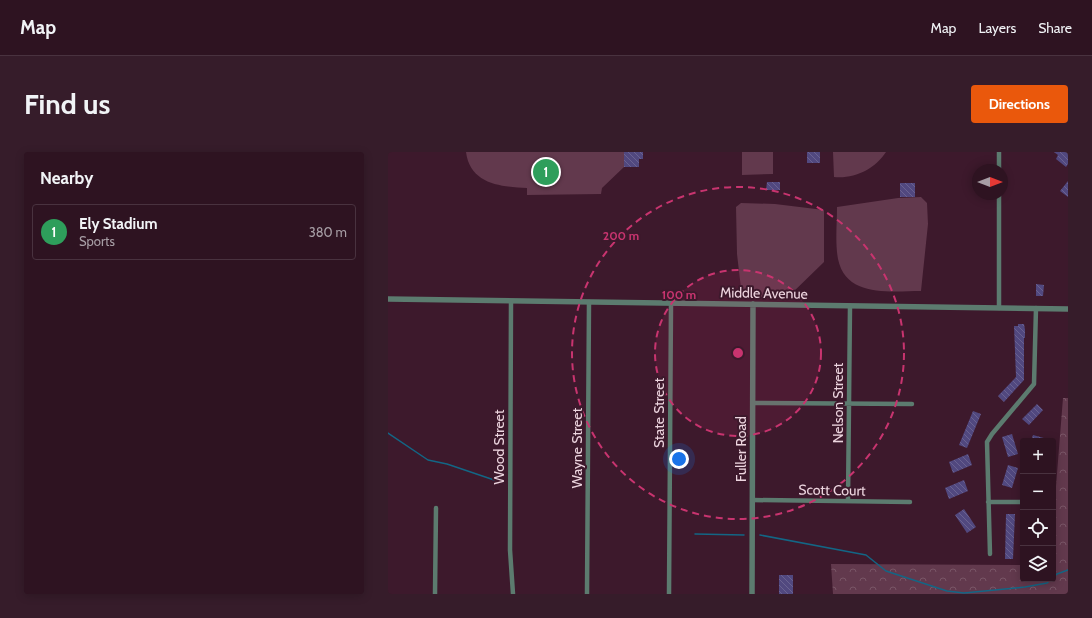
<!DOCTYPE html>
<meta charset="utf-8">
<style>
:root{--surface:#2e1321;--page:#361c2a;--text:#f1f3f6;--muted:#a79ea5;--line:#49323f;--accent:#ea580c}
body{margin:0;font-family:Cabin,sans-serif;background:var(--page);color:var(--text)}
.controls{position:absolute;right:12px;bottom:12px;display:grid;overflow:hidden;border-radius:4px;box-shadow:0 2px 10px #0003}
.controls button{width:36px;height:36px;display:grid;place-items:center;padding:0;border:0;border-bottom:1px solid var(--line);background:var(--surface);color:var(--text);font:20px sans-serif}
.compass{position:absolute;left:584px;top:12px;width:36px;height:36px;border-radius:50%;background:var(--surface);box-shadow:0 2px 10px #0003;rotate:90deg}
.you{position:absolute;left:291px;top:307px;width:14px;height:14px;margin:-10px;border:3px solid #fff;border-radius:50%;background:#1a73e8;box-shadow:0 0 0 6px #1a73e833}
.badge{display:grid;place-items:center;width:26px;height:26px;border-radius:50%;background:var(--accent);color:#fff;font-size:13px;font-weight:700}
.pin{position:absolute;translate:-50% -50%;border:2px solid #fff;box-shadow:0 1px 4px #0006}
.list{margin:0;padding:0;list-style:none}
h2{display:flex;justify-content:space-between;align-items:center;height:52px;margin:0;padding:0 16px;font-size:17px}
h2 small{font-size:13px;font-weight:400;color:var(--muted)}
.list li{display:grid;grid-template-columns:26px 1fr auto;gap:12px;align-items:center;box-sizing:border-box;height:56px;margin:0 8px 8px;padding:0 8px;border:1px solid var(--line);border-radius:4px}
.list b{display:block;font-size:15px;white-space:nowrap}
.list p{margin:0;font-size:13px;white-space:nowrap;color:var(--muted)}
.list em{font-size:13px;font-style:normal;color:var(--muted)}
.icon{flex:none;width:22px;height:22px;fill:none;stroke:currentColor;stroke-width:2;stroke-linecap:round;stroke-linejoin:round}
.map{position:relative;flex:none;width:680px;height:442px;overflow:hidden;border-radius:4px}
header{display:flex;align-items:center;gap:24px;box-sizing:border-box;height:56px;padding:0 20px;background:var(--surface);border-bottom:1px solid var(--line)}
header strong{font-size:19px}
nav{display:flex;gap:22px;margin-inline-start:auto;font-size:14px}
.intro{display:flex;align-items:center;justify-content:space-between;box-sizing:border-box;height:96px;padding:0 24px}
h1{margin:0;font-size:28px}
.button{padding:10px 18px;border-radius:4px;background:var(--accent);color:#fff;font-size:14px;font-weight:700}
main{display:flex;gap:24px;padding:0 24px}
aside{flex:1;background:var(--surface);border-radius:4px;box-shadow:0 2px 10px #0003}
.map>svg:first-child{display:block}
.forest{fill:url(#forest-crowns)}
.garden{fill:#62394d}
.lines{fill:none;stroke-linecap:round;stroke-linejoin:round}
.stream{stroke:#136685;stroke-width:1.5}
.building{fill:url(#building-back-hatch)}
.minor{stroke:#5c7b6f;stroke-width:4.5}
.tertiary{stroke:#5c7b6f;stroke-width:5.5}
.ring{fill:none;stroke:#c8346f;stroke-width:2;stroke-dasharray:7 5}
.labels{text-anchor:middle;stroke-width:4;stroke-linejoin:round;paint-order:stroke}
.street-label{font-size:14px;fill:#edd5df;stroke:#3d192c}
.centre{fill:#c8346f;stroke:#3d192c;stroke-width:2}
.ring-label{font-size:12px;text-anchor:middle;font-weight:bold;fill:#c8346f;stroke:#3d192c;stroke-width:4;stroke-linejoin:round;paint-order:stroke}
</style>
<header>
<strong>Map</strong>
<nav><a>Map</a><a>Layers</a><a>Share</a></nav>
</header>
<div class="intro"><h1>Find us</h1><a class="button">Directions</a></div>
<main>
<aside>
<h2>Nearby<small></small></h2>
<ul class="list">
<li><span class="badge" style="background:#2e9e5b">1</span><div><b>Ely Stadium</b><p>Sports</p></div><em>380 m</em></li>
</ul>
</aside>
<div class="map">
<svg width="680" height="442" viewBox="0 0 680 442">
<defs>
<pattern id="forest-crowns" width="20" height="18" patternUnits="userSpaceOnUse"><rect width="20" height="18" fill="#62394d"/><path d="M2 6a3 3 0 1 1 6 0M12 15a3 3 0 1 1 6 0" fill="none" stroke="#795566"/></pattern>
<pattern id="building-back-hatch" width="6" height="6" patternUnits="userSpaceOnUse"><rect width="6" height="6" fill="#51487f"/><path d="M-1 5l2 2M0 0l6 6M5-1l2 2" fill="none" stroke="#6a6291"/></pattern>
</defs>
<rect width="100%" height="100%" fill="#3d192c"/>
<path class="forest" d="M675,246H680V442H445L443,412L635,413V427H665V372Z"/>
<path class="garden" d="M78,0H236V15L214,36L213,42L139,43V36C113,35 82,32 78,0Z
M354,0H385V22L354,23Z
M445,0H498C487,17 467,27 446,25Z
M533,45L539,51L540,72L533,139C503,139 458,146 450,107C447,91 449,72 449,55L510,46Z
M353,51L387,52L436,58V110L400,145H354L349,102L348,55Z"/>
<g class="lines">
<path class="stream" d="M0,281L40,308L59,312L115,331
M307,382L356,383
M372,383L478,403L498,419L559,439L576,441L637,435L659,431L669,422L680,418"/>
</g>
<path class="building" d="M236,0H255V7H251V15H236Z
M419,0H432V11H419Z
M666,0H680V12L678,15L668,7L670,3Z
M680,29V45L672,39Z
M379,30H392V38H378Z
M512,31H527V45H512Z
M648,132L656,133L655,144H648Z
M630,172H636L637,178V186H636V228L616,250L610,244L628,225L626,174H630Z
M649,252L655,258L641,273L634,267Z
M585,259L593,262L579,296L571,293Z
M624,282L630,302L620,305L614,285Z
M645,283L663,288V289H643Z
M580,302L584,313L565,321L561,310Z
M620,313L630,316L624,336L614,333Z
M576,328L580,339L561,347L557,336Z
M576,357L588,375L579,381L567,363Z
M618,362H627L625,407H617Z
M391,423H405V442H391Z"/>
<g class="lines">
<path class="minor" d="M611,0V18
M611,42V156
M123,149L122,398L125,442
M365,251L524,252
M365,348L522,350
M460,349L462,154
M600,350H635
M602,402L599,290L604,282L646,232L648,156
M47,442L48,356
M199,442L201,150
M281,442L283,152"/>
<path class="tertiary" d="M0,147L680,157
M364,442L365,152"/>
</g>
<circle cx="350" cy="201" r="83" fill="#c8346f" fill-opacity=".12"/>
<g class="ring">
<circle cx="350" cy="201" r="83"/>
<circle cx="350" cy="201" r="166"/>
</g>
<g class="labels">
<g class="street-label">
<text transform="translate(376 141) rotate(1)" y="5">Middle Avenue</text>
<text transform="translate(450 251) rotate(-90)" y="5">Nelson Street</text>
<text transform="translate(271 261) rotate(-90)" y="5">State Street</text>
<text transform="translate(111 295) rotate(-90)" y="5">Wood Street</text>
<text transform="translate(189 296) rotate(-90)" y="5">Wayne Street</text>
<text transform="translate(353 297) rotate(-90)" y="5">Fuller Road</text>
<text transform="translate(444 338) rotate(1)" y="5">Scott Court</text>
</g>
</g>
<circle cx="350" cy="201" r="6" class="centre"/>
<g class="ring-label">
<text x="233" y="88">200 m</text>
<text x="291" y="147">100 m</text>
</g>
</svg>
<div class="controls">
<button>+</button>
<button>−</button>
<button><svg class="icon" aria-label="locate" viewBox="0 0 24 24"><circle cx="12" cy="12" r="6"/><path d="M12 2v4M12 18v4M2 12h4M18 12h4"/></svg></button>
<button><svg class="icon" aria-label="layers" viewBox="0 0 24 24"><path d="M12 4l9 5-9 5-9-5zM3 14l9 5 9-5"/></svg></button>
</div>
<svg class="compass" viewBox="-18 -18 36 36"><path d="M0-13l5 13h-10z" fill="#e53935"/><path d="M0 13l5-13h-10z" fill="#a79ea5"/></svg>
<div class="you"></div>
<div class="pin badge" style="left:158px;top:20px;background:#2e9e5b">1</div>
</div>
</main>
